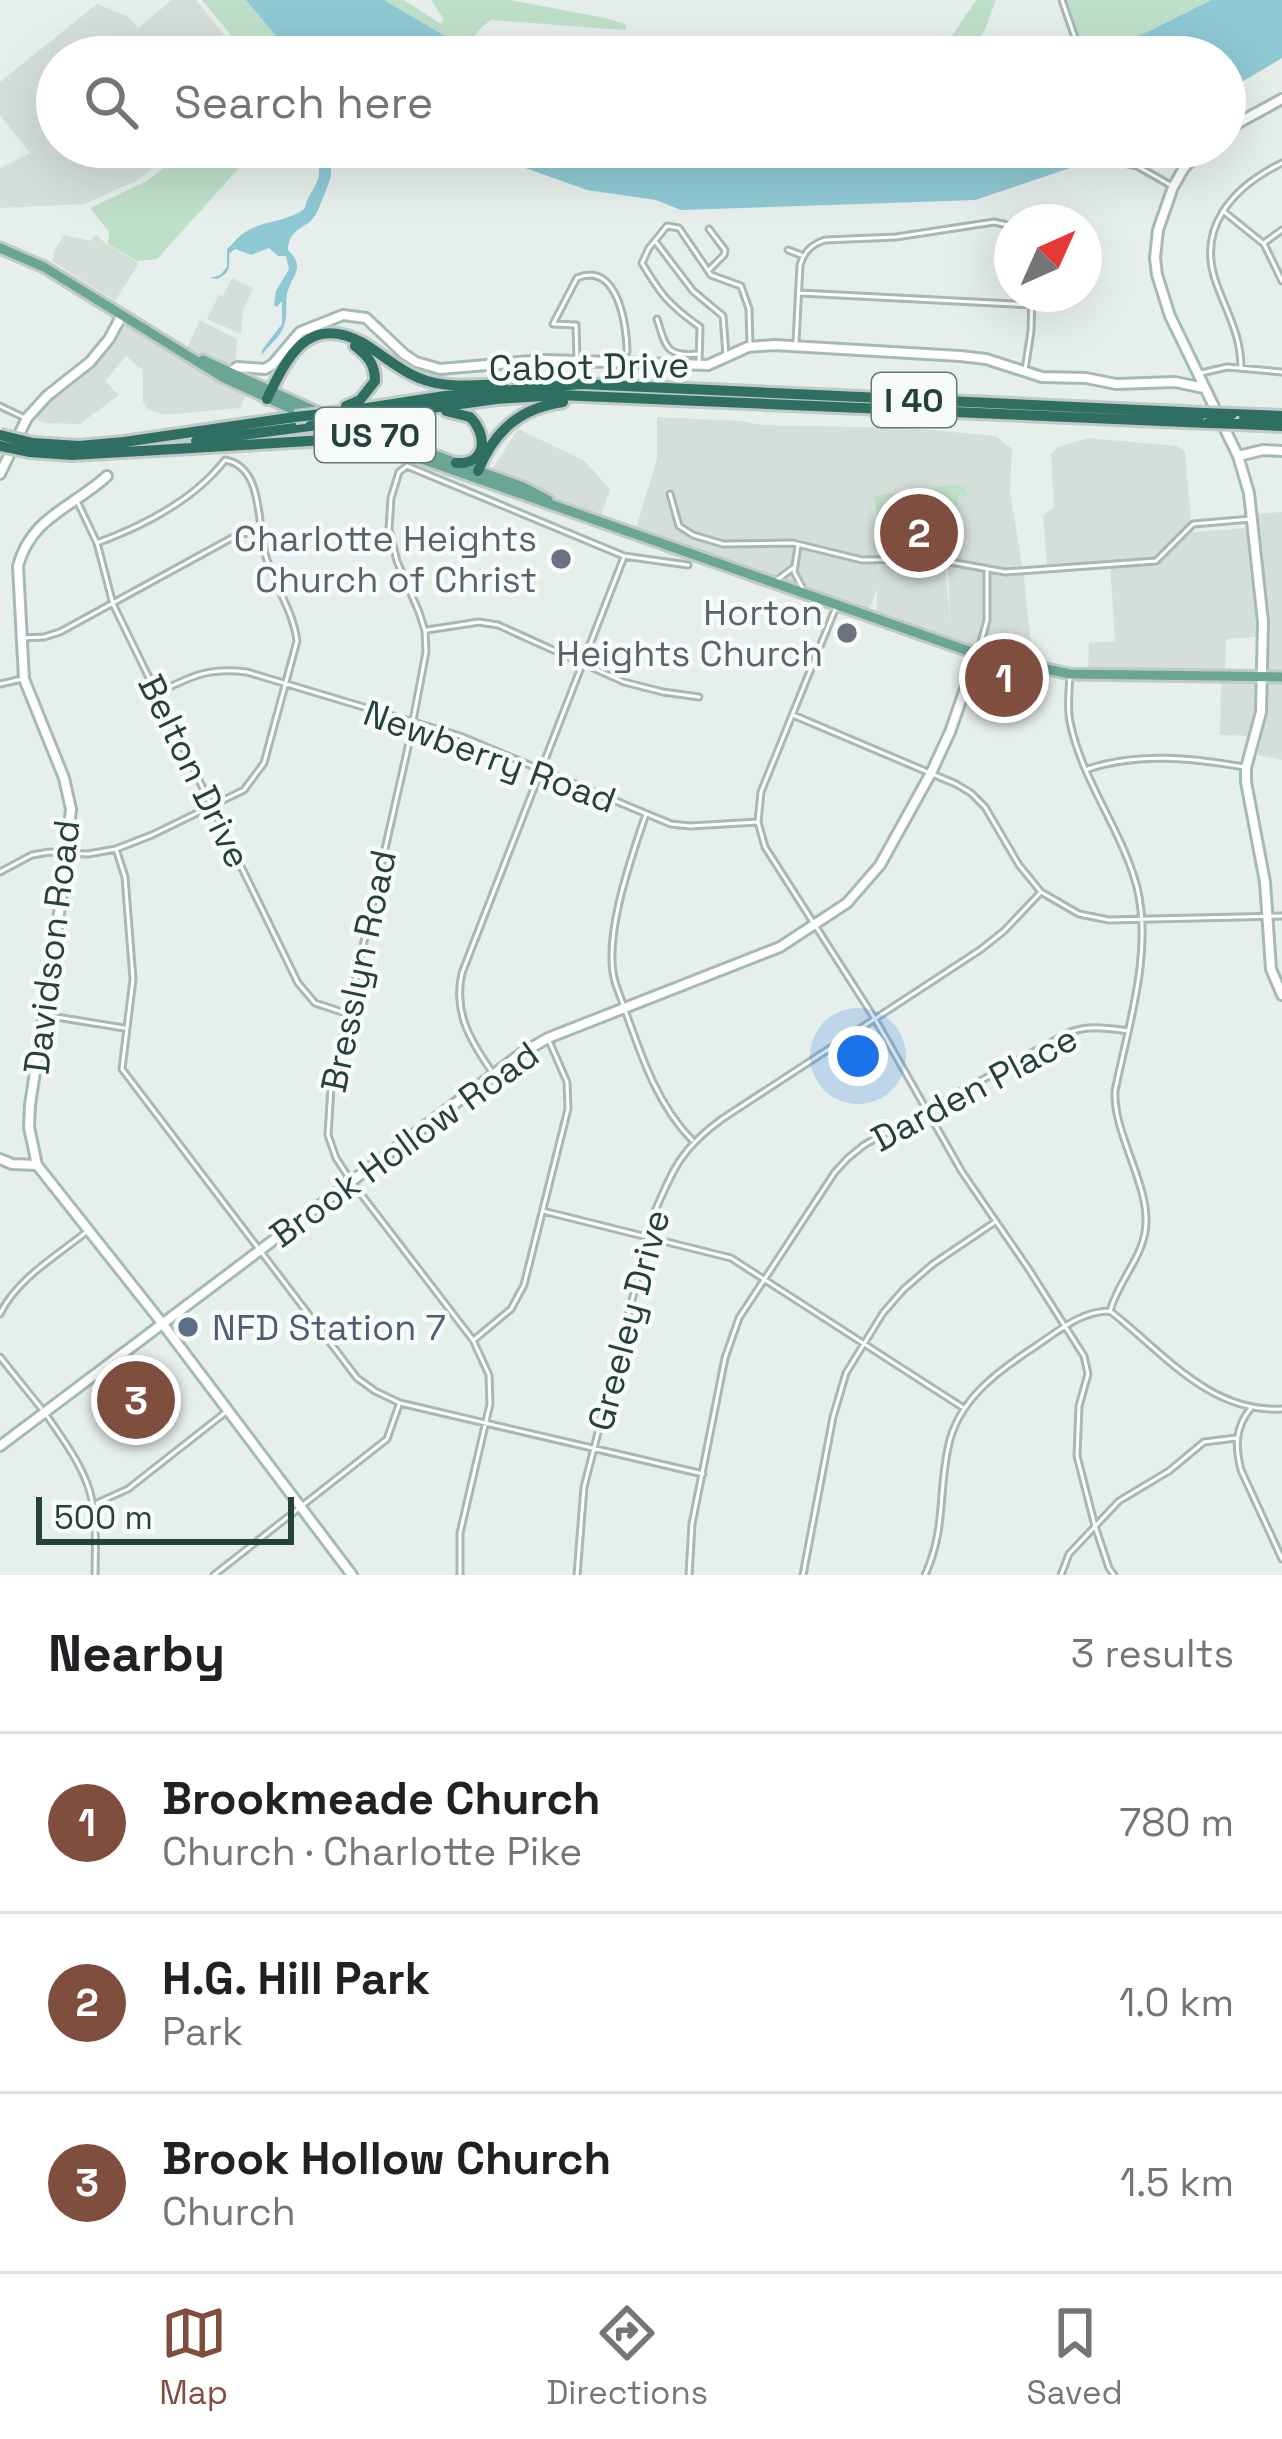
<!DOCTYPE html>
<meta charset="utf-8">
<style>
:root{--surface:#fff;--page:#f6f6f6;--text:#202124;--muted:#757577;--line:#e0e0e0;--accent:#7f4e3f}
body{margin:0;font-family:"Space Grotesk",sans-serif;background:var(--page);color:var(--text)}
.compass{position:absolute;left:994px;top:204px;width:108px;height:108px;border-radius:50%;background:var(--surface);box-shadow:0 12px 48px #0002;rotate:45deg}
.scale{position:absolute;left:36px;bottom:30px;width:258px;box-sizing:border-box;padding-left:12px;border:6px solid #24423a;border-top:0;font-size:33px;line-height:42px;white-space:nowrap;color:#24423a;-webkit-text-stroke:9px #f7fbf9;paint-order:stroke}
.you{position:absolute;left:858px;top:1056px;width:42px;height:42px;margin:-30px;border:9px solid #fff;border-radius:50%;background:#1a73e8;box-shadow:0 0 0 18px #1a73e833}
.badge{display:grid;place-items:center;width:78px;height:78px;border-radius:50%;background:var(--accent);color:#fff;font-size:39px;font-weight:700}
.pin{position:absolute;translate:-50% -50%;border:6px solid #fff;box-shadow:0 3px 12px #0006}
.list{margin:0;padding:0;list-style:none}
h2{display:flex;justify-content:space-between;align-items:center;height:156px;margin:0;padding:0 48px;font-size:51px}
h2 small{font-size:39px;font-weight:400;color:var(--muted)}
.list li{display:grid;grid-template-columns:78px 1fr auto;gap:36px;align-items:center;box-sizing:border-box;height:180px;padding:0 48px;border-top:3px solid var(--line)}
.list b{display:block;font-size:45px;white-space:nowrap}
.list p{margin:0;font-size:39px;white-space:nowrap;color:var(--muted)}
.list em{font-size:39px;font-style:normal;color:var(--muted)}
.icon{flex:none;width:66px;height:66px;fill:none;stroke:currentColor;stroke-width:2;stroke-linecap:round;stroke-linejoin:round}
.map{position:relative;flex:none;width:1282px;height:1575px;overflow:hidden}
.search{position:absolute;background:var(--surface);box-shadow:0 12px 48px #0002;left:36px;right:36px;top:36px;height:132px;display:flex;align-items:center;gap:30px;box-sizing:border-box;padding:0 42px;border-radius:66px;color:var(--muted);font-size:45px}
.sheet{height:696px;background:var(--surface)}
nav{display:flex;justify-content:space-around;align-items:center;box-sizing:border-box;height:168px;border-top:3px solid var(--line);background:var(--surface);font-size:33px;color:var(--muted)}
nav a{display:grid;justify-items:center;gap:6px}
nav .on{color:var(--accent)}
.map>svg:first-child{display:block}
.built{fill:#d4dfda;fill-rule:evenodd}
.green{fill:#bfe0c8}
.water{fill:#8ec9d4}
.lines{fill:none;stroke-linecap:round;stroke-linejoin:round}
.street-casing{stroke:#a8b8b2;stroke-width:9}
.secondary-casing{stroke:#a4bbb3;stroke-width:14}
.primary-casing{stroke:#c2cac8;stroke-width:15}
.highway-casing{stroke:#c2cac8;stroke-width:16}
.street{stroke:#fff;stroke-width:3}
.secondary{stroke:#fff;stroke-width:8}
.primary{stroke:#6aa596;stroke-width:9}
.highway{stroke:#2f6f62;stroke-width:10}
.highway-bridge-casing{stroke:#c2cac8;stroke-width:16;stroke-linecap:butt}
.highway-bridge{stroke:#2f6f62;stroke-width:10}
.worship-dot{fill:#6b7280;stroke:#f7fbf9;stroke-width:4.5}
.service-dot{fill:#5c6f8a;stroke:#f7fbf9;stroke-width:4.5}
.labels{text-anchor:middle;stroke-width:9;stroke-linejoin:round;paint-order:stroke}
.shield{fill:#f7fbf9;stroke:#637a73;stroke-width:3}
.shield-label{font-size:33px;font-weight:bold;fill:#24423a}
.street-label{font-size:36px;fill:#24423a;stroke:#f7fbf9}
.worship-label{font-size:36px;fill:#5b616d;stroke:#f7fbf9;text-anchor:end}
.service-label{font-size:36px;fill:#4e5e75;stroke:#f7fbf9;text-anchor:start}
</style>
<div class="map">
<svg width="1282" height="1575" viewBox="0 0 1282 1575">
<rect width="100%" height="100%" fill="#e6efeb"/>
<path class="built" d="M172,0H196L242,57H57V147H182L136,181L84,204L0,208V168L30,153L0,115V82L97,4L127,16L138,28Z
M96,234L105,243L139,263L115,301L52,261L54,251L64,235L91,241Z
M232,278L253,288L243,311L241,334L207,319L219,295L223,296Z
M200,320L237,339L236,361L229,366L187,348Z
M124,324L246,396L240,408L164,415L149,410L143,402V370L126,356L105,381L119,395L80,424L45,423L32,418L89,367Z
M657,417L741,421L762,425L909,428L996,436L1012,449L1010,493L1024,577L1033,664L992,655L877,617V589L868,614L635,531L657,459ZM956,496L948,568L950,622L945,565L937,562L879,566L877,571L874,504L875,497Z
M518,429L585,461L610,490L600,517L564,505L492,470Z
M1088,438L1177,446L1185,452L1192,532L1249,528L1255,580L1256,637L1226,639L1225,673H1122L1088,669L1089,643L1115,641L1110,563L1047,567L1043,516L1054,507L1051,454L1058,447Z
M1282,512V674L1264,675L1254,514Z
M1221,683H1282V760L1258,755L1260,736L1220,735Z"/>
<path class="green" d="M202,0H248L299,57H249Z
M384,0H404L441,24L444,19L431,0H510L605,18L627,25L625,30L491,20C482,27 472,33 474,45L493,57H481Z
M976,0H996L984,32L964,57H938Z
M1062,0H1211L1147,32L1088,57H1082L1080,52Z
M191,147H258L157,259L137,261L108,244L109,232L90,208L147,181Z
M955,485L964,487L969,495L958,496L962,559L926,555L879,557L874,496Z"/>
<path class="water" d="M246,0H384L481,57H294Z
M1211,0H1282V58L1225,92V57H1088L1147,32Z
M320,147H333C326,159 332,162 331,175C331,179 319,208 317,212C308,231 289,225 288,250C307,268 291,276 287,294C285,307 289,320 281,332C276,341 268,346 262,355V350L282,324V301L277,307L274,305L276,291L289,269L286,256H278L269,248L251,255L235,249L229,254C230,266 230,274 217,279L210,278L220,275L227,267V249C232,245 236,239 241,235C259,220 288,223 305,208C307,195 318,186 319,174C320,163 316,159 320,147Z
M467,147H1132L975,200L681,210L656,200L587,190Z"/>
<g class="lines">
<g class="street-casing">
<path id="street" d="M1062,0L1080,52
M1120,162L1137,166L1172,186
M1223,211L1264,244L1282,281
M1033,222L1037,218
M655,241L693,291L723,316L726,355
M1264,243L1282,230
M788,250L801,255
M709,270L724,255L725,250L709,229
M800,293L1032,305
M657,319C666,346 665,357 698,354
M796,342L800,265C804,251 812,244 825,240L896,237L994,222L1012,226
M577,361L576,325L553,324L577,278C617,261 627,324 627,352
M699,364L700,327C669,305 661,295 642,263L649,248L667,226L679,228L711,275L741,286L749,309L750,345
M1241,368C1241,336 1228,315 1217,285C1195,228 1233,187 1282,163
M1025,370L1031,331L1032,294
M1201,373L1227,367L1282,372
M0,406L25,418
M670,494L679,526L693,535L723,544L793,543L862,560L934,559L1005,572L1156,561L1193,524L1251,519
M77,501L97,543L113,604L298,983L315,1003L345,1013
M798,546L794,572L802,587
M777,580L793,568
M836,607L761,792L758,822L765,847L875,1019L962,1172L1028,1268L1084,1356L1088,1374L1079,1406L1077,1456L1095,1526L1109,1568L1114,1575
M427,630L479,622L498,625L624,682L663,692L699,697
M22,638L44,637L60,632L239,534L261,532
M979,650L987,620V571
M1070,675C1069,691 1067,707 1070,722C1082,781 1122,830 1137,887C1153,953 1128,1026 1115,1091C1113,1136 1153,1189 1145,1232C1140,1261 1118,1282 1110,1311
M0,684L22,679
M157,693C192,676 208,667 247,672L460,736L671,824L690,826L758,822
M793,715L956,784L971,793L985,807L1019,865L1041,892L1079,914L1109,920L1282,916
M1088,769C1138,752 1193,758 1244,767
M646,814C631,858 601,942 616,985C636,1038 651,1098 692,1140
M116,849L125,877L133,979L122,1069L357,1378L375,1391L400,1403L703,1474
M0,872L32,855L49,852L88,854L116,849L152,835L244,790L264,763L297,641C293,611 276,588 267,560C256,530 266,467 225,460C195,499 143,526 97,543
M44,1015L124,1028
M492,1072C470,1040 453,1012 462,973L624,557
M543,1211L731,1258L962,1407
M0,1314C17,1279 55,1257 85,1233
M475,1339L511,1309L524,1285L568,1109L567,1082L550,1043
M0,1357L41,1408
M1251,1408C1235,1427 1235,1446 1241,1470L1282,1559
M47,1416C94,1483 97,1494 95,1575
M97,1503L128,1489L226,1412
M214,1575L387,1439L399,1405
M460,1575V1533L490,1404L489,1375L473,1340L351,1181L336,1158L328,1135L331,1087L407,752L426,652L425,631L419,612L397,561L389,529L391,498L399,472L407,466L624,556L688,565
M577,1575L584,1487L655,1211C674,1167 682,1148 722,1119L980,950L1004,931L1041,892
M689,1575L692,1524L725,1358L739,1318L835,1172L848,1158L864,1145L896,1127L1068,1033C1088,1025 1106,1028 1128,1031
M803,1575L833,1417L846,1373L883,1313L904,1289L933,1264L995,1222
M925,1575C946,1529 938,1495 948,1448C957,1400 998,1371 1036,1346C1060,1330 1081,1311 1110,1311C1163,1352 1209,1413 1282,1409
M1061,1575L1069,1554L1119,1501L1169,1471L1204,1442L1236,1438"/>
</g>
<g class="secondary-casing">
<path id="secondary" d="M1225,130L1282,99
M1203,147L1184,168L1173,187L1158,230L1155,258L1157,275L1170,316L1238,456L1249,493L1263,622L1261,712L1246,768V782L1265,882L1271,969L1282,995
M230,373L237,367L265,369L273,364L300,332L343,315L366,318L404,354L416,362L440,369L544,360L708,365L748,347L774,345L960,356L986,359L1042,377L1086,378L1116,384L1175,382L1204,388
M1238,456L1263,450L1282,451
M0,474L27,418L47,396L90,362L109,339L122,315
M107,476C72,508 31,517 18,566L24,679L64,778L71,809L61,900L30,1105L29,1127L37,1165L162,1323L352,1575
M0,1159L12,1164L37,1165
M0,1446L522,1053L548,1038L780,947L847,903L880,865L931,773L950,732L977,654"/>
</g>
<g class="primary-casing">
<path id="primary" d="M0,248L44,267L224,378L305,415
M203,360L324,415
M340,421L523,487L548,500
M326,424L361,438
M376,443L977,654L1070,674L1282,677"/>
</g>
<g class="highway-casing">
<path id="highway" d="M267,399C287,357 308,313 363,343C382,354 398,370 419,378C445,389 475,385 503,384
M346,406L360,400L375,381C375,364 368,356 355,346
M446,411L470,417C488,435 487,465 456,463
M341,412L445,396L581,384L1204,413
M1232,414L1282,416
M352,419L496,399L559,395L1208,423
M1239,424L1282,426
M196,441L310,426
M33,443L79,446L124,442L295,417
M30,452L72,455L343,439L383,446
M478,471C494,431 520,408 563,402"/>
</g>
<use href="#street" class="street"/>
<use href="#secondary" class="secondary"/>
<use href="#primary" class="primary"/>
<use href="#highway" class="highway"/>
<g class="highway-bridge-casing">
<path id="highway-bridge" d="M1204,413L1232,414
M295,417L341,412
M1208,423L1239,424
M310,426L352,419
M0,435L33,443
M0,446L30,452"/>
</g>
<use href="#highway-bridge" class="highway-bridge"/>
</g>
<g class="worship-dot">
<circle cx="561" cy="559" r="12"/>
<circle cx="847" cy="633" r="12"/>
</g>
<circle class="service-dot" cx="188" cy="1327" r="12"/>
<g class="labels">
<g class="shield">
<rect x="872" y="373" width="84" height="54" rx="9"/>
<rect x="315" y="408" width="120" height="54" rx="9"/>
</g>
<g class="shield-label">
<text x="914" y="412">I 40</text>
<text x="375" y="447">US 70</text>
</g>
<g class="street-label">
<text transform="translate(589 366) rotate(-1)" y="13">Cabot Drive</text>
<text transform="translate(490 756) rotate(20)" y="13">Newberry Road</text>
<text transform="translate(195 771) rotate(64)" y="13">Belton Drive</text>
<text transform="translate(51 947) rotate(-83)" y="13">Davidson Road</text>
<text transform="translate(358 971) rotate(-78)" y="13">Bresslyn Road</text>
<text transform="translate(974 1088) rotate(-28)" y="13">Darden Place</text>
<text transform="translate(404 1144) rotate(-36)" y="13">Brook Hollow Road</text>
<text transform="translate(628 1320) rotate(-75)" y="13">Greeley Drive</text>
</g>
<g class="worship-label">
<text x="537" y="551">Charlotte Heights<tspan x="537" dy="41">Church of Christ</tspan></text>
<text x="823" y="625">Horton<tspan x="823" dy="41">Heights Church</tspan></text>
</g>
<g class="service-label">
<text x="212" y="1340">NFD Station 7</text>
</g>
</g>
</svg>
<svg class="compass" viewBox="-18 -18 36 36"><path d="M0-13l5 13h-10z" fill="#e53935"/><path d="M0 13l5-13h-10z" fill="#757577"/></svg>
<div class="scale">500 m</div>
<div class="you"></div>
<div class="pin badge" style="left:1004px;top:678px">1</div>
<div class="pin badge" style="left:919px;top:533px">2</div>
<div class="pin badge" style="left:136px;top:1400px">3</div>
<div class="search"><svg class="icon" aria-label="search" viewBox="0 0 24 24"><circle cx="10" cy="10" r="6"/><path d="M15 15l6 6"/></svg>Search here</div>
</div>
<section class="sheet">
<h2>Nearby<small>3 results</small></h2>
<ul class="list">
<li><span class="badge">1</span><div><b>Brookmeade Church</b><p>Church · Charlotte Pike</p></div><em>780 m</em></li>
<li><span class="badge">2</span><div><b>H.G. Hill Park</b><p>Park</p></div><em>1.0 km</em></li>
<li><span class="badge">3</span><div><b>Brook Hollow Church</b><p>Church</p></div><em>1.5 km</em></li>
</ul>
</section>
<nav>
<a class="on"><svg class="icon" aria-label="map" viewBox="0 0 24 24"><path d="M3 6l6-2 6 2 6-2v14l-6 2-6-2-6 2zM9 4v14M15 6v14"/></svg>Map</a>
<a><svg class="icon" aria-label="directions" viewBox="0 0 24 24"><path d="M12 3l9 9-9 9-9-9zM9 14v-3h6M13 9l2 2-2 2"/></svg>Directions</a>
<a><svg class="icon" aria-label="saved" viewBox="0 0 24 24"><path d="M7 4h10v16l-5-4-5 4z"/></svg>Saved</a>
</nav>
